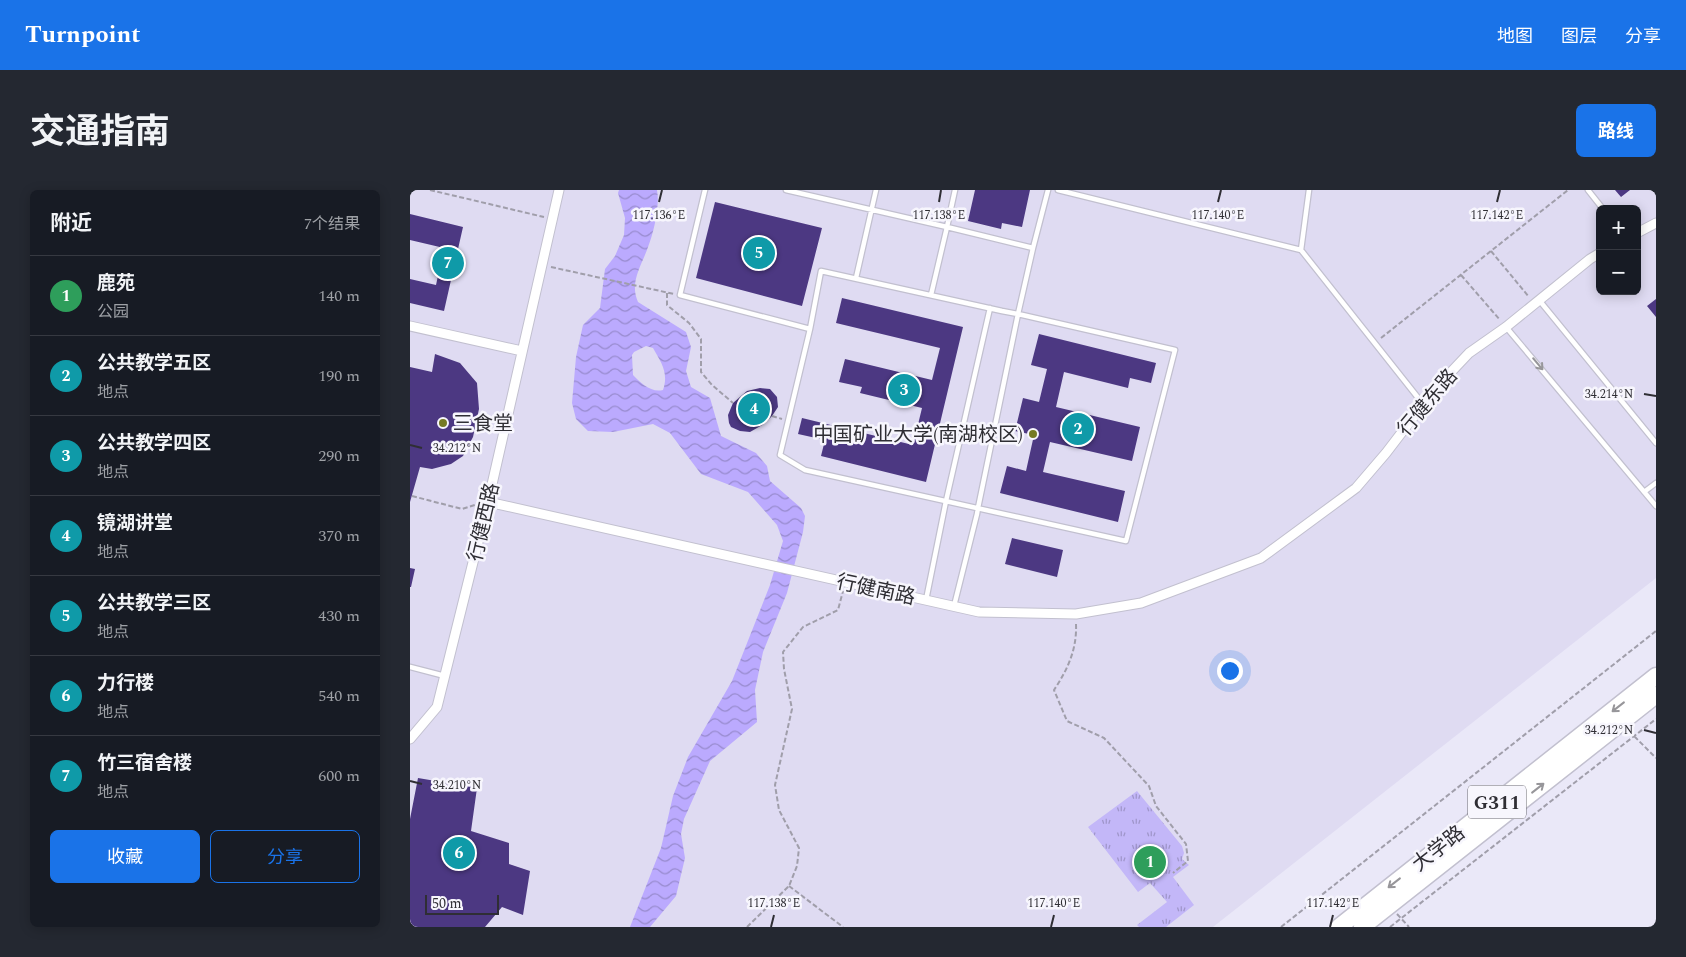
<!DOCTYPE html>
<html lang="zh">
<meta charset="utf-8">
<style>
:root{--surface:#171b24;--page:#242831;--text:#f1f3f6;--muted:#9ea1a6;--line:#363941;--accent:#1a73e8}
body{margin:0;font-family:Spectral,"Noto Sans SC",serif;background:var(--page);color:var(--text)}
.controls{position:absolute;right:15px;top:15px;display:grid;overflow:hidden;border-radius:8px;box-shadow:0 2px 12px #0003}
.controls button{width:45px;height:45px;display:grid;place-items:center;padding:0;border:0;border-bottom:1px solid var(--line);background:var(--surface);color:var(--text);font:25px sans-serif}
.scale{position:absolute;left:15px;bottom:12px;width:74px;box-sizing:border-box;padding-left:5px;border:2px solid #2f2e34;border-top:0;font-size:14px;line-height:18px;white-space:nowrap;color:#2f2e34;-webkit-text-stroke:4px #f7f6fd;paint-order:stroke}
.you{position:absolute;left:819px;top:480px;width:18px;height:18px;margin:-12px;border:4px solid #fff;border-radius:50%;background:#1a73e8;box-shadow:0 0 0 8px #1a73e833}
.badge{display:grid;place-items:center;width:32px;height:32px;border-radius:50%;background:var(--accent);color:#fff;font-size:16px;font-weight:700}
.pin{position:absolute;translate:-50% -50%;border:2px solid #fff;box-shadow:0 1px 5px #0006}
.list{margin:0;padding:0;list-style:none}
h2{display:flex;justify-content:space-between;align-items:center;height:65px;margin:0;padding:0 20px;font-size:21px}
h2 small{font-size:16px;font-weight:400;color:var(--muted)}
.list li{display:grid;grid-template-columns:32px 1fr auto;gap:15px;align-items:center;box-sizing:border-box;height:80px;padding:0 20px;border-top:1px solid var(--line)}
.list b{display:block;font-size:19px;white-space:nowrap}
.list p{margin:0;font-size:16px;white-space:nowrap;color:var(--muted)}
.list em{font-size:16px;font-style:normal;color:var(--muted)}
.actions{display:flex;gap:10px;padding:15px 20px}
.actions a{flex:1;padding:11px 0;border:1px solid var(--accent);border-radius:8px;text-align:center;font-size:18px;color:var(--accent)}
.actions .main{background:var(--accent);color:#fff}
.map{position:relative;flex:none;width:1246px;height:737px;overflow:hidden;border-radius:8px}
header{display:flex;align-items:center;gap:30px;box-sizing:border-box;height:70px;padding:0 25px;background:var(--accent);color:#fff}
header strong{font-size:24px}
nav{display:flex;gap:28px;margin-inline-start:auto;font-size:18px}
.intro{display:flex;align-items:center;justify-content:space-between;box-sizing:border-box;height:120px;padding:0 30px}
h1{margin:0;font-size:35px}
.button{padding:12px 22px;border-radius:8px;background:var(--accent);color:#fff;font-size:18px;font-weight:700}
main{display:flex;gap:30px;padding:0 30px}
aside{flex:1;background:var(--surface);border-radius:8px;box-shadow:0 2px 12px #0003}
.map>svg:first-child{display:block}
.built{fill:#dfdbf2;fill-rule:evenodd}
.park{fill:url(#park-tufts)}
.water{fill:url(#water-waves);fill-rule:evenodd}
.building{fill:#4c3882}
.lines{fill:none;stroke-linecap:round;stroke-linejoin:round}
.lane-casing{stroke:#c2c0cf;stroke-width:7}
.street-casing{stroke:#c2c0cf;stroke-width:11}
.highway-casing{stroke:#c2c0cf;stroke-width:19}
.path{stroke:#a09eaa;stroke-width:2;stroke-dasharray:5 2.5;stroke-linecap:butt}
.lane{stroke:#fff;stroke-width:4.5}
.street{stroke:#fff;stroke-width:9}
.highway{stroke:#fff;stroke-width:16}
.oneway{stroke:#97969a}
.ticks{fill:none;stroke:#2f2e34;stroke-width:2}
.poi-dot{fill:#757a23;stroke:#f7f6fd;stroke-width:2}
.labels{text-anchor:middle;stroke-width:5;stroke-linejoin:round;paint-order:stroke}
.shield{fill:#f7f6fd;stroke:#6b6a70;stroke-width:1}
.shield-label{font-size:19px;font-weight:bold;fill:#2f2e34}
.street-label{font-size:20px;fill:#2f2e34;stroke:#f7f6fd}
.poi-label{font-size:20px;fill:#2f2e34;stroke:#f7f6fd;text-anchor:start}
.ticks-label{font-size:12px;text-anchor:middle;fill:#2f2e34;stroke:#f7f6fd;stroke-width:5;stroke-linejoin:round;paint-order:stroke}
</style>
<header>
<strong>Turnpoint</strong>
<nav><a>地图</a><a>图层</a><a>分享</a></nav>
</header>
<div class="intro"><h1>交通指南</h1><a class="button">路线</a></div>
<main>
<aside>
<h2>附近<small>7个结果</small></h2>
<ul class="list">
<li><span class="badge" style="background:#2e9e5b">1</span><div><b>鹿苑</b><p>公园</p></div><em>140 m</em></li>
<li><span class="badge" style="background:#0f9aa8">2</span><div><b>公共教学五区</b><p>地点</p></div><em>190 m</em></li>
<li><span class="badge" style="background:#0f9aa8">3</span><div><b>公共教学四区</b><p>地点</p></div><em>290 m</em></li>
<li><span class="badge" style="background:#0f9aa8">4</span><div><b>镜湖讲堂</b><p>地点</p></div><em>370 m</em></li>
<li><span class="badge" style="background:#0f9aa8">5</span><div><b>公共教学三区</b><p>地点</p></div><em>430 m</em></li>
<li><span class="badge" style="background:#0f9aa8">6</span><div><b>力行楼</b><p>地点</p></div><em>540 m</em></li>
<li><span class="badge" style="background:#0f9aa8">7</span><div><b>竹三宿舍楼</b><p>地点</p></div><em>600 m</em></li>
</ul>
<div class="actions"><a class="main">收藏</a><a>分享</a></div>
</aside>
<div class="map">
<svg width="1246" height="737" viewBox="0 0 1246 737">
<defs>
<pattern id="park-tufts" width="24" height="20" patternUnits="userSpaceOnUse" patternTransform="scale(1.25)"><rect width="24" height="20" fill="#c3b7f8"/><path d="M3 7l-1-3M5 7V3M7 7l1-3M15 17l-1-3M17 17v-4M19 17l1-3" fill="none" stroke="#9f95ca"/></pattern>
<pattern id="water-waves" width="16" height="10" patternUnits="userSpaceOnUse" patternTransform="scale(1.25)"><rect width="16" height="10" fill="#bbaafe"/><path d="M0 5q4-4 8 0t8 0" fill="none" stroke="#988bce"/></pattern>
</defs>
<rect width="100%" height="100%" fill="#eae8f8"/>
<path class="built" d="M0,0H1246V388L803,737H0ZM1190,19H1227V101H1190Z"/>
<path class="park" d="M727,601L772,656L774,663L772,669L779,675L763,687L784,715L756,737H729L727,735L757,712L740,693L728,702L678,637Z"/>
<path class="water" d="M209,0H247C250,15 244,42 238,57C232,75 219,92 228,112L276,142L281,157L276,181L281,197L300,208L311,246L346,263L357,276L360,291L391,318L395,326L393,342L377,403L353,462L345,500L347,532L300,571L274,629L271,644L275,668L266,706L240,737H220L251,658L263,606L278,567L322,491L360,395L373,351L367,335L338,302L291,284L260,243L243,234L203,242L178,241L166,229L162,213L166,167L173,135L190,118L195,79L205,66L214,45L215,28L208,3ZM236,156L243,158C251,172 259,183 253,200C241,203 231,193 223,185L222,165L224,162Z"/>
<path class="building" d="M565,0H620L612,37L592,33L591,39L558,31Z
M1205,0H1220L1211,7Z
M305,12L412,38L392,116L286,88Z
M0,24L53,37L34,121L0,113V89L26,95L34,58L0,50Z
M432,108L553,137L516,292L411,266L415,250L388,244L392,228L503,255L512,218L450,203L452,197L429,192L435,169L522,190L530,158L426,133Z
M1246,109V127L1237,116Z
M629,144L746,173L741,193L720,188L718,198L654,182L646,217L730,237L722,271L640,252L633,282L715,301L708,332L590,303L597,276L616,281L624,245L605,241L613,208L629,212L637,179L621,175Z
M25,164L50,173L67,193L69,219L63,247L53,266L41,274L22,279L10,277L0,312V177L22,182Z
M350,198L360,199L367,207L368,217L362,226L354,234L340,242L330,241L321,237L319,233L318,225L323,213L337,201Z
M602,348L653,360L647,387L595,374Z
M0,378L5,379L1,397H0Z
M8,588L67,598L61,641L99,653V674L120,681L113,725L92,717L75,737H0V629Z"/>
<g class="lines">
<g class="lane-casing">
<path id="lane" d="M295,0L270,105L400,139L411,81L592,121L608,124L623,58L537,37L521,105
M376,0L537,37L545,0
M648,0L891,60L1013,214
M1178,0L1193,19
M623,58L638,0
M891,60L899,0
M446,88L466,0
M1129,110L1246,253
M1096,137L1246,316
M400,139L370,265L395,280L716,351L765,160L608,124L568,318L567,324L544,416
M1234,302L1246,293
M516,410L536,311L580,118
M0,477L35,486"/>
</g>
<g class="street-casing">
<path id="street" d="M1227,43L1246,33
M0,136L112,161
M78,312L569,422L666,424L731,413L851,368L946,298L976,263L1025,199L1059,163L1096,137L1180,69L1190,63
M0,549L27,517L78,312L149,0"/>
</g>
<g class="highway-casing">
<path id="highway" d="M929,737L1246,486
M952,737L1246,505"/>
</g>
<path class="path" d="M20,0L134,27
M1081,61L1119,107
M141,77L264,104
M1051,85L1090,130
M257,103V115L279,133L291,149V182L302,195L323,213
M971,148L1158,0
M362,226L372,229
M2,306L52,319L68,314
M666,434C667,459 658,479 644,500L657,531L694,548L739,596L746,616L776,654L778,671L763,683
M1219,541L1246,568
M379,696L433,737
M987,724L999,737
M337,737L379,696L387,676L389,658L369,620L365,595L382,519L374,479L373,462L393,437L428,420L433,401
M871,737L1246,441
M980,737L1246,529"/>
<use href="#lane" class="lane"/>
<use href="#street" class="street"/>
<use href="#highway" class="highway"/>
</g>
<defs><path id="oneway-shaft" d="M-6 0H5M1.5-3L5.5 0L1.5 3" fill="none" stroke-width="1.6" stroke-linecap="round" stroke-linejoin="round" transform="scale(1.25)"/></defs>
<g class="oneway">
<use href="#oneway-shaft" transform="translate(1128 174) rotate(50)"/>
<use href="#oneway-shaft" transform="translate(1208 517) rotate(142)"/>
<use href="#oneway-shaft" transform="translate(1128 598) rotate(-38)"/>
<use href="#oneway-shaft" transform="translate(984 693) rotate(142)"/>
</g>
<path class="ticks" d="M249,12L252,0M529,12L531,0M808,12L811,0M1087,12L1090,0M1234,204L1246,206M0,255L12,258M1234,540L1246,543M0,591L12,594M361,737L364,725M641,737L644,725M920,737L923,725"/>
<g class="poi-dot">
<circle cx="33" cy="233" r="5"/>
<circle cx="623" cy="244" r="5"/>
</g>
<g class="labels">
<rect class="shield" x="1058" y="595.5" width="58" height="33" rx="4"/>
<g class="shield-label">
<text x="1087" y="619">G311</text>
</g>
<g class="street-label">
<text transform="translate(1017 212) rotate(-50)" y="7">行健东路</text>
<text transform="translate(73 332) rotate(-77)" y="7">行健西路</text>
<text transform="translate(466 399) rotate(12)" y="7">行健南路</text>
<text transform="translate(1028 658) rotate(-38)" y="7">大学路</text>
</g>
<g class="poi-label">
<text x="43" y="240">三食堂</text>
<text x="613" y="251" text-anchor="end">中国矿业大学(南湖校区)</text>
</g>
</g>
<g class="ticks-label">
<text x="249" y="29">117.136°E</text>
<text x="529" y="29">117.138°E</text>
<text x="808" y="29">117.140°E</text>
<text x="1087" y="29">117.142°E</text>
<text x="1199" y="208">34.214°N</text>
<text x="47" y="262">34.212°N</text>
<text x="1199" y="544">34.212°N</text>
<text x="47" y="599">34.210°N</text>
<text x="364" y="717">117.138°E</text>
<text x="644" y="717">117.140°E</text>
<text x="923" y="717">117.142°E</text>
</g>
</svg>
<div class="controls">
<button>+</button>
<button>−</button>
</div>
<div class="scale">50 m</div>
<div class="you"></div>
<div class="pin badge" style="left:740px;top:672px;background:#2e9e5b">1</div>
<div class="pin badge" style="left:668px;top:239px;background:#0f9aa8">2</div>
<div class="pin badge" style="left:494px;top:200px;background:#0f9aa8">3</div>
<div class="pin badge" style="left:344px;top:219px;background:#0f9aa8">4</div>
<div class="pin badge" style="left:349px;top:63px;background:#0f9aa8">5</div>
<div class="pin badge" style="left:49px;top:663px;background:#0f9aa8">6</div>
<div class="pin badge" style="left:38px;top:73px;background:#0f9aa8">7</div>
</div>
</main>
